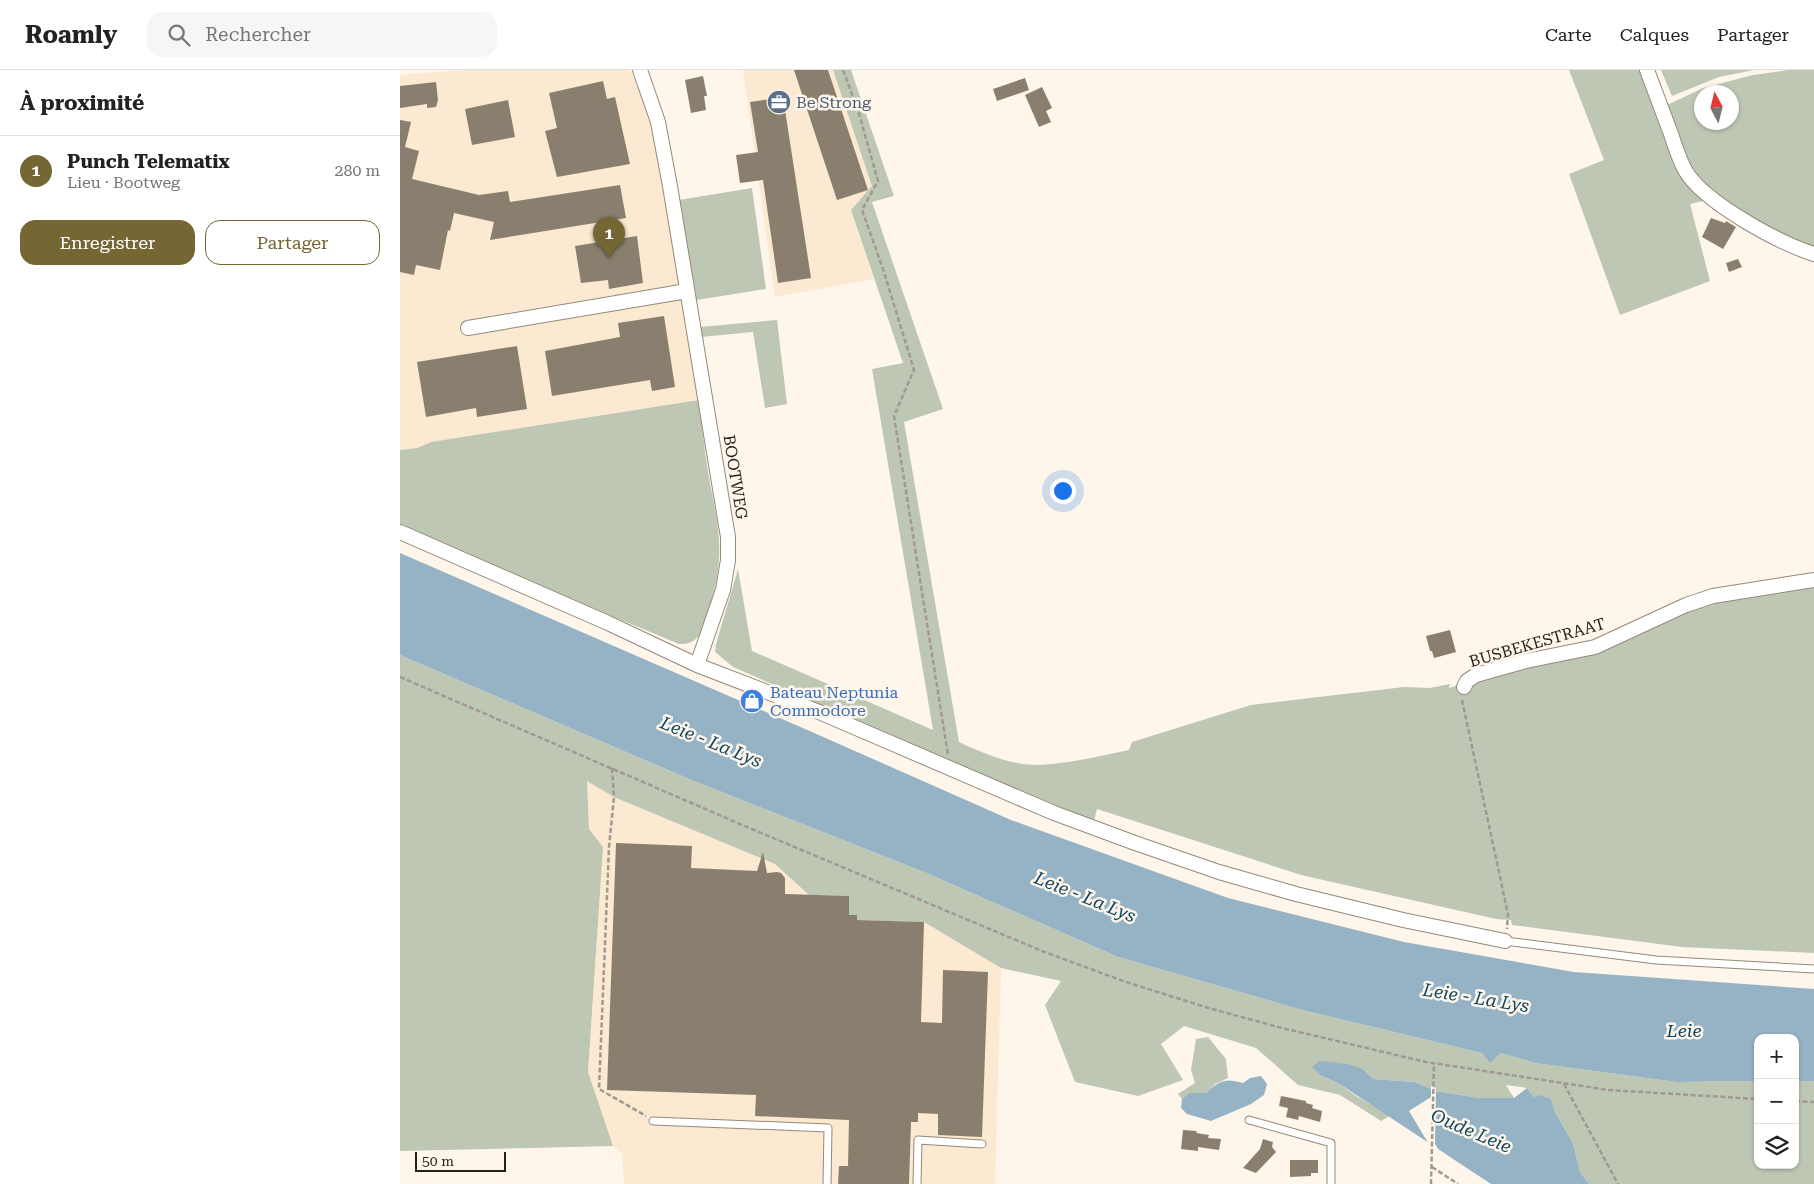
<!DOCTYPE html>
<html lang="fr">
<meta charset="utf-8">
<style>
:root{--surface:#fff;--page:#f6f6f6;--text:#222;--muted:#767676;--line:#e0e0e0;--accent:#746734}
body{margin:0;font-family:"Roboto Serif",serif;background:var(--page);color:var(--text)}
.controls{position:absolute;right:15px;bottom:15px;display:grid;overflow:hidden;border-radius:10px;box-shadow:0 1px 4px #0004}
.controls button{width:45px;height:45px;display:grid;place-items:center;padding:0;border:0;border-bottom:1px solid var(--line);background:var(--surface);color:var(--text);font:25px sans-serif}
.compass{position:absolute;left:1294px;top:15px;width:45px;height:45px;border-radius:50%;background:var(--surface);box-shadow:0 1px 4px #0004;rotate:353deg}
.scale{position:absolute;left:15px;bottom:12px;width:91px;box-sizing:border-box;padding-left:5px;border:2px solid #241f19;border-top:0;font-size:14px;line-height:18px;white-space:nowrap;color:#241f19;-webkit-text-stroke:4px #fef6eb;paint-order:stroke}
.you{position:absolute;left:662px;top:420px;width:18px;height:18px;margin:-12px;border:4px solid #fff;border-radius:50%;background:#1a73e8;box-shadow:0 0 0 8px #1a73e833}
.badge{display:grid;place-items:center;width:32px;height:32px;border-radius:50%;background:var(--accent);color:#fff;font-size:16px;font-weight:700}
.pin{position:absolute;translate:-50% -41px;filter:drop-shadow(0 1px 2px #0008)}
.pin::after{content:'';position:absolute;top:26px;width:18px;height:15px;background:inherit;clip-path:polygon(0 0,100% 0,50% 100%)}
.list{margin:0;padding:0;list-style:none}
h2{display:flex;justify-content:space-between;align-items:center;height:65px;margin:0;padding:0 20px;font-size:21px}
h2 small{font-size:16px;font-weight:400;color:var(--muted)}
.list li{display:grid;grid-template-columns:32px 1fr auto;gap:15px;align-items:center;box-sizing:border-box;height:70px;padding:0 20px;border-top:1px solid var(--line)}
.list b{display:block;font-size:19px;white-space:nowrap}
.list p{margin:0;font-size:16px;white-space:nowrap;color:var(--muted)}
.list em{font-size:16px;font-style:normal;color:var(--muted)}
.actions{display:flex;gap:10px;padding:15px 20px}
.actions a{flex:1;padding:11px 0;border:1px solid var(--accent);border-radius:15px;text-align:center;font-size:18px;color:var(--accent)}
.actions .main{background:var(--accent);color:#fff}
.icon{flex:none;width:28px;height:28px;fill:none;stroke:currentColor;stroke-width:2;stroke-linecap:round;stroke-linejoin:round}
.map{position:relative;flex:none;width:1414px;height:1114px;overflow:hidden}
header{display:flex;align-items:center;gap:30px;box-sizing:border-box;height:70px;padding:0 25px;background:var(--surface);border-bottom:1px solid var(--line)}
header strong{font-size:24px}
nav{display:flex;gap:28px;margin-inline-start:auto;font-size:18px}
.search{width:350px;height:45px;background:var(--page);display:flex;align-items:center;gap:12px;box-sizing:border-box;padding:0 18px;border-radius:15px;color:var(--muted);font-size:19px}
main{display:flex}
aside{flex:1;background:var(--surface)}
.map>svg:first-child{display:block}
.built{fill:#fbe9d1}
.green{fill:#bec7b4;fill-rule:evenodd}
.water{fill:#96b3c5}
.pier{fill:#fef6eb}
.building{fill:#8a7f6e}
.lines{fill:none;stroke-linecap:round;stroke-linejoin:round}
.service-casing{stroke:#958979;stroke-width:9}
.minor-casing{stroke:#958979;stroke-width:16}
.path{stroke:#a09991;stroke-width:2.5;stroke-dasharray:5 2.5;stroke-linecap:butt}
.service{stroke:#fff;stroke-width:7}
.minor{stroke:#fff;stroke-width:14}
.labels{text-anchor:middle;stroke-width:5;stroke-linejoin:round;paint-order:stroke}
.service-label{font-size:16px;fill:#4e5e75;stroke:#fef6eb;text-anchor:start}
.street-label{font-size:16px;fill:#241f19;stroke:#fef6eb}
.shop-label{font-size:16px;fill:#366cbe;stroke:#fef6eb;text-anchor:start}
.water-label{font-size:18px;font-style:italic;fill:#0e4560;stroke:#fef6eb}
</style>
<header>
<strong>Roamly</strong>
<div class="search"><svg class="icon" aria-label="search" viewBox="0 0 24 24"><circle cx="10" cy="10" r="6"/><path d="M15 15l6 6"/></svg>Rechercher</div>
<nav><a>Carte</a><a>Calques</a><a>Partager</a></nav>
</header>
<main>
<aside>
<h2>À proximité<small></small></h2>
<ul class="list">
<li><span class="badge">1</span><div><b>Punch Telematix</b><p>Lieu · Bootweg</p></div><em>280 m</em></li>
</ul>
<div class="actions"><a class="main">Enregistrer</a><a>Partager</a></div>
</aside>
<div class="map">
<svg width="1414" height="1114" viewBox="0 0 1414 1114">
<rect width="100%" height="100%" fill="#fef6eb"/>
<path class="built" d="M66,0H230L243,29L258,73L299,330L31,372L17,378L0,380V5Z
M343,0H433L473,116L451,140L474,209L375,227Z
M187,710L214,727L375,794L409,825L449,826L457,850L524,852L601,898L595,1114H224L222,1084L213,1076L188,1002L203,778L189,759Z"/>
<path class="green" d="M433,0H451L494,126L472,132L543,339L504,352L559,672C582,683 611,695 637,695C668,694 699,686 729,680L732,672L851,635L1004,617L1030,618L1050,614L1049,618L1310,531L1414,512V883L1282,877L1112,855L1111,850L1096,849L901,805L697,739L694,751L544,689L333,597L315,582L316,574L338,499L352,581L533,660L472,299L503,293L451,140L472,116Z
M1169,0H1242L1307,130L1290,134L1310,211L1220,245L1169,104L1204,90Z
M1261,0H1354L1319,7L1272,26Z
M1388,0H1414V178L1397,172L1322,131L1292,104L1265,36L1303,18L1353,5ZM1302,22H1332V52H1302Z
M352,118L366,219L296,230L279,130Z
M377,250L387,334L365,338L353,262L301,267L299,257Z
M299,330C302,354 304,378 308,402C313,430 321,461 319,489C318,509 313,527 307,545C302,562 298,575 279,574L0,458V380L17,378L31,372Z
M0,585L289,709L524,802L718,887L902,940L1082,983L1090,992L1101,983L1135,993L1276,1012L1358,1011V1095H1395V1011H1414V1114H1189L1180,1102L1173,1073L1155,1042L1151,1029L1134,1027L1127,1018L1106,1015L1114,1028H1079L1036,1021L1015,1012L973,1009L963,999L913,997L920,1005L938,1013L956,1026L990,1046L981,1051L940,1025L898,1015L856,978L784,956L761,974L783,1010L738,1026L675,1012L645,935L661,911L601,898L524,852L457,850L449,845V826L409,825L375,794L214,727L187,711L189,759L203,777L188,1002L213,1076L0,1081Z
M808,967L826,989L828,1008L815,1014L806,1023H789L782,1029L778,1024L795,1013L791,1000L796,969Z"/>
<path class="water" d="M0,483L412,662L611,750L828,828L1004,872L1174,902L1414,919V1011H1395V968H1358V1011L1276,1012L1135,993L1101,983L1090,993L1082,983L902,940L718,887L524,802L289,709L0,585Z
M919,991L947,994L963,999L973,1009L1015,1012L1036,1021L1079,1028H1114L1127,1018L1134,1027L1139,1025L1151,1029L1155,1042L1173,1073L1180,1102L1189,1114H1091L938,1013L920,1005L912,997Z
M861,1006L867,1014L864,1025L851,1034L811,1051L787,1044L781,1038L782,1029L789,1023H806C820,1010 825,1008 843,1013L850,1008Z"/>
<path class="pier" d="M1031,1016L1036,1018L1035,1074L1042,1085L1030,1076L1009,1041L1031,1027Z"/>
<path class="building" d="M394,0H428L468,120L437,130Z
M303,6L307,26H304L306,40L291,43L285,10Z
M625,8L629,20L597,31L593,19Z
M203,11L207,29L215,27L230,94L157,107L145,61L157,58L149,23Z
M36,12L38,30L36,37L27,38V34L0,38V16Z
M642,17L652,38L646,41L651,52L639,57L625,25Z
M383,27L411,208L378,213L363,110L340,113L336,85L358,82L350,32Z
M108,30L115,67L72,75L65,39Z
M0,50L11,52L5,77L19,81L12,109L79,125L108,121L110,132L220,115L226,148L90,170L94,152L54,143L50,161L48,160L40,200L16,195L14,205L0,202Z
M1311,148L1325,153L1326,151L1336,157L1323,179L1302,167Z
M237,166L243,213L209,219L208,210L181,213L175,176Z
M1338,189L1342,197L1329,202L1326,193Z
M264,246L275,317L252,321L250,310L152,326L145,281L220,267L218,253Z
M117,276L127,339L77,347L76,338L26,347L17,292Z
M1050,560L1056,582L1034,588L1032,581H1030L1026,566Z
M216,773L292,776L291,798L357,801L363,782L367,803L377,802L381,803L385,808V824L449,826V845H457V850L524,852L521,952L542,953L543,900L588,902L582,1067L538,1065V1044L518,1043V1052H511L509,1114H438L439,1096H448L449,1050L355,1046L356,1025L207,1020Z
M881,1026L906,1031V1033L913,1035L912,1038L922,1041L920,1052L899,1046L898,1050L886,1047L888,1038L879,1036Z
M783,1060L797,1061L796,1063L809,1065L808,1068L821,1069L819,1080L798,1077V1081L781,1079Z
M863,1069L873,1072L872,1077L876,1082L856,1103L843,1098L860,1079Z
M890,1090H918V1103H911V1106L890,1107Z"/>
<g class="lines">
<g class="service-casing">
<path id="service" d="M1105,871L1256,890L1414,899
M849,1050L931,1073V1114
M253,1051L428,1058L427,1114
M517,1114L518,1070L582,1074"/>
</g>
<g class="minor-casing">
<path id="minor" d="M240,0L258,52L270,116L328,467V490L323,520L297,595
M1247,0C1255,21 1263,43 1271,64C1275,76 1279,89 1285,100C1303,132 1379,173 1414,184
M68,258L287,221
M0,462L208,553L297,595L419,642L654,743L735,773L819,802L896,824L1003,850L1105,871
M1064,617L1067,611L1076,605L1126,591L1195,577L1286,535L1313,526L1414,510"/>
</g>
<path class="path" d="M443,0L458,40L478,111L462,140L483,199L514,300L494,346L548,685
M0,607L347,757L642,881L726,912L812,939L882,958L1026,992L1208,1020L1358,1029
M1062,630L1108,844L1107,859
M212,698L214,727L209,777L199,1019L246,1046
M1164,1014L1218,1114
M1395,1031L1414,1032
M1032,1097L1058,1114
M1031,1114L1034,993"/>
<use href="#service" class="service"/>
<use href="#minor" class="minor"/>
</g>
<defs>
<g id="office-disc" transform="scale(1.25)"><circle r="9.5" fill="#5c6f8a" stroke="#fef6eb"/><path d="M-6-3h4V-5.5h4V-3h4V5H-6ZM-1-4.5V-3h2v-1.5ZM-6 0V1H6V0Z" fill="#fff"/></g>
<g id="shop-disc" transform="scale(1.25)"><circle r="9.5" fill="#3f7fe0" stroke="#fef6eb"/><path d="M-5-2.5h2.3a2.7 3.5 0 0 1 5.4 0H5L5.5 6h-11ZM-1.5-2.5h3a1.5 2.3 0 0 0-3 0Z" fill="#fff"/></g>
</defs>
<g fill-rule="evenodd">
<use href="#office-disc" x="379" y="32"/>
<use href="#shop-disc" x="352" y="631"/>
</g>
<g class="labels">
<g class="service-label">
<text x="396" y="38">Be Strong</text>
</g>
<g class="street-label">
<text transform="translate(336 407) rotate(81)" y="6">BOOTWEG</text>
<text transform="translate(1137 572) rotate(-16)" y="6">BUSBEKESTRAAT</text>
</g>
<g class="shop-label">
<text x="370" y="628">Bateau Neptunia<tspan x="370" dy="18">Commodore</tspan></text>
</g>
<g class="water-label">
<text transform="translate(311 672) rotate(22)" y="6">Leie - La Lys</text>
<text transform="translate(685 827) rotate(22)" y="6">Leie - La Lys</text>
<text transform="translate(1076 928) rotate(9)" y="6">Leie - La Lys</text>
<text x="1284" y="967">Leie</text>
<text transform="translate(1071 1061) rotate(23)" y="6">Oude Leie</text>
</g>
</g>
</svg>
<div class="controls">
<button>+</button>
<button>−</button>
<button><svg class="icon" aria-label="layers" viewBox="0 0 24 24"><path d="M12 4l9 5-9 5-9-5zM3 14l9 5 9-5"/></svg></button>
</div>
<svg class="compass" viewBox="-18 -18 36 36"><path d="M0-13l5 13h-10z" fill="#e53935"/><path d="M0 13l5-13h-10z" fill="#767676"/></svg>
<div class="scale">50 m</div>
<div class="you"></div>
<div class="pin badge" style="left:209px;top:188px">1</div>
</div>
</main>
